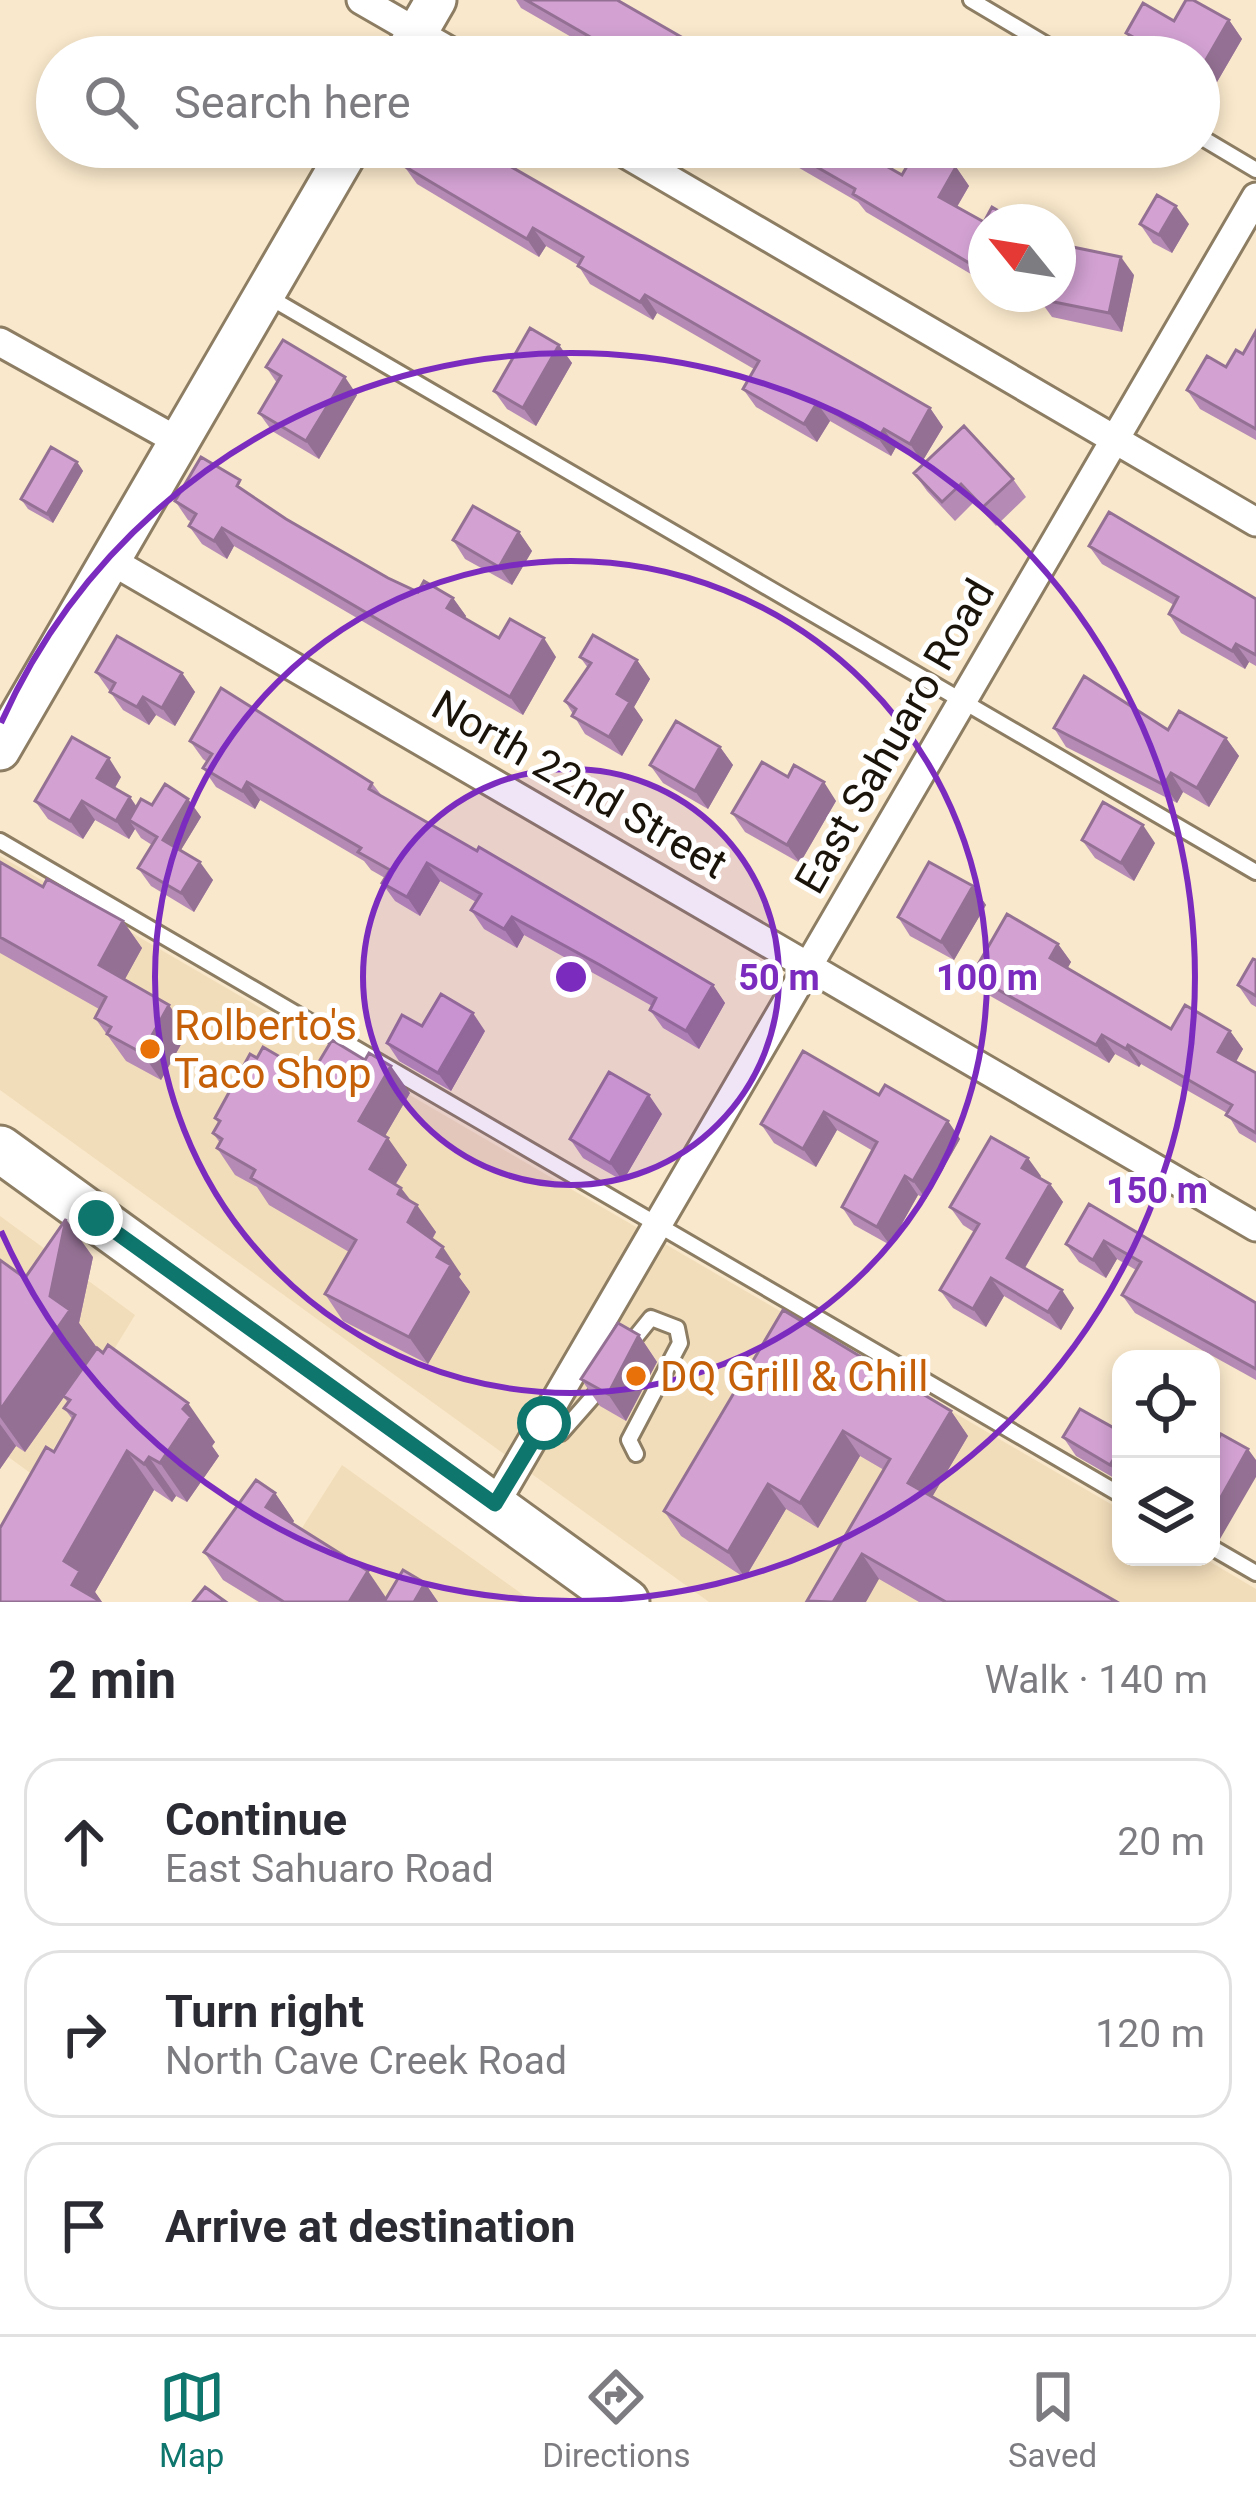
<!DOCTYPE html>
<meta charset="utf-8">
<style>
:root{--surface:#fff;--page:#f2f2f3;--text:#2b2b33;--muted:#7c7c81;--line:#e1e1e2;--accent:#0f766e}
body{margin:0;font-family:Roboto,sans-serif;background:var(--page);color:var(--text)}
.controls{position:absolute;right:36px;bottom:36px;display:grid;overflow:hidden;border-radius:24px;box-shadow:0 6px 18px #0003}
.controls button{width:108px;height:108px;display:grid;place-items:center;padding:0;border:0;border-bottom:3px solid var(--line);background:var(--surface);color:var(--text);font:60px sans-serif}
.compass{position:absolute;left:968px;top:204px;width:108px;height:108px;border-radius:50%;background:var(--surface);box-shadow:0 6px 18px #0003;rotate:300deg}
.stop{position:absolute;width:36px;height:36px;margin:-27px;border:9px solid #0f766e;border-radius:50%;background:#fff}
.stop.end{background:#0f766e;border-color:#fff;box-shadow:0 3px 12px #0008}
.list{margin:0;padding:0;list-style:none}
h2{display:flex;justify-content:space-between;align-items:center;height:156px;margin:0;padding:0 48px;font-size:51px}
h2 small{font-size:39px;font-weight:400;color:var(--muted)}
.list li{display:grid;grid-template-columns:78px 1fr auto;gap:36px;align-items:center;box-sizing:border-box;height:168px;margin:0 24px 24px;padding:0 24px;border:3px solid var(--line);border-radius:36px}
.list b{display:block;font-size:45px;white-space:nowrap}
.list p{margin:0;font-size:39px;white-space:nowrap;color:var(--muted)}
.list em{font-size:39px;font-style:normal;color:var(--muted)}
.icon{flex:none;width:66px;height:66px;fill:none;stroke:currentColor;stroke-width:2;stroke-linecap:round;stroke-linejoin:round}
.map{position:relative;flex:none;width:1256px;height:1602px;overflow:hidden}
.search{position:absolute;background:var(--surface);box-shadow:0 6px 18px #0003;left:36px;right:36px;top:36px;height:132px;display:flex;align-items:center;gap:30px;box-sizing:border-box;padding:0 42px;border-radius:66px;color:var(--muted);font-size:45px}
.sheet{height:732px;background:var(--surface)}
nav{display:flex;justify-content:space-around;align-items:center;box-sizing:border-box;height:168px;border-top:3px solid var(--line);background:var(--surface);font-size:33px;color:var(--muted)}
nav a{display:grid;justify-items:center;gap:6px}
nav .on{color:var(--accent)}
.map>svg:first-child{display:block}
.built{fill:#f2ddba}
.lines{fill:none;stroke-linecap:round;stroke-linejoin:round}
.lane-casing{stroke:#8c7d63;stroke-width:20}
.street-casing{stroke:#8c7d63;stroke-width:33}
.secondary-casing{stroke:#8c7d63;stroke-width:45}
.primary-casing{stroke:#8c7d63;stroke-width:51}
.lane{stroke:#fff;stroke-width:14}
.street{stroke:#fff;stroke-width:27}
.secondary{stroke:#fff;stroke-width:39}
.primary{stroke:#fff;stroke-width:45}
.wall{fill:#b58bb5}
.shaded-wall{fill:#947194}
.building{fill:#d3a2d3;stroke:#947194;stroke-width:3}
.route{stroke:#0f766e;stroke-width:15}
.ring{fill:none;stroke:#7b2cbf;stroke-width:6}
.food-dot{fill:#e8710a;stroke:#fff;stroke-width:4.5}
.labels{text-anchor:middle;stroke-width:10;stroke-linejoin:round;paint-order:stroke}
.street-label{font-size:42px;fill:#1a140a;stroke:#fff}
.food-label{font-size:42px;fill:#c56008;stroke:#fff;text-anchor:start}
.centre{fill:#7b2cbf;stroke:#fff;stroke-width:6}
.ring-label{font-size:36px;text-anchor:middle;font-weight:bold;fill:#7b2cbf;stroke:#fff;stroke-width:10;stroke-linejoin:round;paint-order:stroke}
</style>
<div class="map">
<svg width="1256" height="1602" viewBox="0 0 1256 1602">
<rect width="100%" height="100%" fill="#f9e8cb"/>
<path class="built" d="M0,856L1121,1510V1557H1202L1256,1589V1602H709L0,1090Z
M0,1216L135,1315L36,1477L0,1451Z
M342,1465L533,1602H255Z"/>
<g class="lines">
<g class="lane-casing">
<path id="lane" d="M971,0L1067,57
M1199,136L1256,170
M269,297L1256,872
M0,841L1121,1495
M626,1349L651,1318L677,1328L680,1343L629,1440L636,1454
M561,1433L605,1383
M1211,1547L1256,1573"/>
</g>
<g class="street-casing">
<path id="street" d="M361,0L460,57
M614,147L1256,522
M0,342L178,441
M110,560L1256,1227
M495,1504L1256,197"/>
</g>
<g class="secondary-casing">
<path id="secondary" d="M403,57L436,0
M0,750L350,147"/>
</g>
<g class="primary-casing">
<path id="primary" d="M0,1149L626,1602"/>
</g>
<use href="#lane" class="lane"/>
<use href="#street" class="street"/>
<use href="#secondary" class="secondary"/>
<use href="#primary" class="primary"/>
</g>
<path class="wall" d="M516,0H617L716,57H606L521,8Z
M1229,20L1242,39L1199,113V57H1149L1139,51L1126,33L1174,21Z
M400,147H488L499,153L506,163L930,408L943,427L922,462L896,447L891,456L830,421L817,442L756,407L743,389L754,369L657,313L653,320L590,284L578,265L546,246L539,257L417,184L404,166L409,159Z
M763,147H872L867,155L902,175L956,167L969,186L957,207L986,222V283L866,212L858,202Z
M1140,224H1189L1172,253L1153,243Z
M1134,275L1122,332L1052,317L1039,299Z
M1256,331V440L1200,409L1187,390L1226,367L1243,354Z
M559,345L572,363L536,426L507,409L494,391Z
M266,367L357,395L319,459L272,431L259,413L277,383Z
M77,462L83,471L53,523L28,509L21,499Z
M914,473L1013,479L1026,497L996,526L974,502L955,521L927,491Z
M252,496L286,519L388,578L418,592L453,598L466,616L465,618L499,638L556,657L523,715L234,546L227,559L202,544L189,526L192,522L188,520L175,501Z
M519,532L532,551L512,585L465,559L453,540Z
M1089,546L1256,599V666L1249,662L1245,669L1181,633L1169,614L1174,605L1102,564Z
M580,657L637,660L650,679L634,707L643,720L622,756L585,734L565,701L588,668Z
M96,672L182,673L195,692L175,726L156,715L149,725L123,710Z
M1054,728L1168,730L1226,738L1239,756L1209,807L1183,792L1177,803L1066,747Z
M190,741L372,783L382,796L713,985L725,1003L699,1049L663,1028L650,1010L652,1006L613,984L524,935L517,948L484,929L471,910L476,902L440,881L420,916L395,901L382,883L385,878L371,870L364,861L260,800L255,809L216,787L203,768L207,762L203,759Z
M720,747L733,765L708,809L663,783L650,765Z
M121,777L115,788L130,797L137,807L188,799L201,817L181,850L213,880L194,912L151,886L138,868L152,845L141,838L135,829L129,839L95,820L83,839L48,819L35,801Z
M788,777L836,801L800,863L745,832L732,813Z
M1082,840L1155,843L1134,881L1095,858Z
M0,862L43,887L123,921L142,948L124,980L188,1032L161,1080L126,1061L95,1018L99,1009L0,953Z
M973,886L986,905L954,960L910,936L898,917Z
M1058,944L1071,962L1067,968L1171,1029L1230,1031L1243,1049L1236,1062L1256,1073V1143L1239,1133L1227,1113L1141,1064L1139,1067L1115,1054L1109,1063L985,993L972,975Z
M1256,960V1007L1251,1004L1238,985Z
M422,1026L485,1031L451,1091L399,1061L387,1043Z
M257,1058L311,1075L410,1093L385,1136L407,1165L396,1184L401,1188L436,1232L432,1240L461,1274L459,1277L470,1292L428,1364L343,1321L325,1294L349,1252L269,1205L257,1187L235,1175L217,1148L220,1143L213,1133L219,1124L215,1118Z
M879,1095L948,1121L960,1139L926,1199L918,1195L890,1245L854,1225L842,1207L873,1151L837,1130L816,1167L774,1143L761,1124Z
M662,1114L623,1181L583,1158L570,1139Z
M1041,1176L1040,1178L1050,1184L1063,1202L1025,1268L1074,1308L1061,1330L1004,1296L986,1327L953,1308L940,1290L974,1232L963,1225L950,1207Z
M1089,1204L1256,1303V1380L1135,1313L1122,1295L1136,1270L1117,1259L1106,1278L1079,1262L1066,1244Z
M93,1257L79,1323L97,1349L215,1442L212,1446L219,1456L187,1502L176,1496L172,1502L154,1490L95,1592L102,1602H0L54,1452L73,1420L64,1408L68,1403L64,1397L25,1452L16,1446L0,1469V1260L25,1278Z
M783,1310L951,1411L968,1436L932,1497L1117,1602H919L879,1579L807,1602L884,1470L860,1456L818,1528L786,1509L745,1578L681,1536L664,1511Z
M639,1335L657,1362L626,1421L600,1406L581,1379Z
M1121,1432V1482L1076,1456L1063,1437Z
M275,1493L294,1521L292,1523L386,1598L425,1583L438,1602H259L223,1580L204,1552Z"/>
<path class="shaded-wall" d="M1229,20L1242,39L1199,113V72Z
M851,147H872L863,163Z
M956,167L969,186L952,215L939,197Z
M1176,206L1189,224L1172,253L1159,235Z
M533,228L546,246L539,257L527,239Z
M1121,257L1134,275L1122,332L1109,313Z
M645,295L657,313L653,320L640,302Z
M559,345L572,363L536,426L523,408Z
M345,377L357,395L319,459L306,441Z
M817,403L830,421L817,442L804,424Z
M930,408L943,427L922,462L910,444Z
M884,429L896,447L891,456L878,438Z
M77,462L83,471L53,523L47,514Z
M222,528L234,546L227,559L214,541Z
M519,532L532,551L512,585L499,567Z
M453,598L466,616L460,626L447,608Z
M544,638L556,657L523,715L510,697Z
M1236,644L1249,662L1245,669L1232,651Z
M637,660L650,679L634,707L643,720L622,756L609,737L617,694Z
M182,673L195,692L175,726L162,708Z
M143,697L156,715L149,725L137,707Z
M1226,738L1239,756L1209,807L1197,788Z
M720,747L733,765L708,809L695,791Z
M109,758L121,777L110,796L97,778Z
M1171,773L1183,792L1177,803L1164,785Z
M247,782L260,800L255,809L242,791Z
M824,782L836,801L800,863L787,845Z
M130,797L142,815L129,820L135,829L129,839L116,821Z
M188,799L201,817L176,858L163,840Z
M82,801L95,820L83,839L70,821Z
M1143,825L1155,843L1134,881L1121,863Z
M200,862L213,880L194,912L181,893Z
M427,863L440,881L420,916L407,897Z
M973,886L986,905L954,960L941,942Z
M512,917L524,935L517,948L504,929Z
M123,921L142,948L118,992L99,965Z
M1058,944L1071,962L1063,977L1050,958Z
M713,985L725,1003L699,1049L686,1031Z
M169,1005L188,1032L161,1080L142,1053Z
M473,1013L485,1031L451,1091L438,1073Z
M1230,1031L1243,1049L1231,1070L1218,1052Z
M1102,1035L1115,1054L1109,1063L1096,1045Z
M1128,1045L1141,1064L1139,1067L1126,1049Z
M391,1066L410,1093L378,1148L359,1121Z
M649,1095L662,1114L623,1181L610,1163Z
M824,1112L837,1130L816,1167L803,1149Z
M948,1121L960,1139L926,1199L913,1181Z
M388,1138L407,1165L388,1196L370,1169Z
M1028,1158L1041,1176L1035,1187L1022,1168Z
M905,1176L918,1195L890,1245L877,1227Z
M1050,1184L1063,1202L1020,1276L1007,1258Z
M401,1188L416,1208L417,1205L436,1232L426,1249L408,1222L398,1194Z
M66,1219L93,1257L79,1323L98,1349L25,1452L0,1417V1410L50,1296Z
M1104,1241L1117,1259L1106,1278L1093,1260Z
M443,1247L461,1274L459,1277L470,1292L428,1364L409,1337L437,1257Z
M991,1278L1004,1296L986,1327L973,1309Z
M1062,1290L1074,1308L1061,1330L1048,1312Z
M639,1335L657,1362L626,1421L608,1394Z
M188,1403L215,1442L212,1446L219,1456L187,1502L160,1463L183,1409Z
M951,1411L968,1436L925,1509L908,1483Z
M0,1424L16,1446L0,1469Z
M843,1431L860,1456L818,1528L800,1503Z
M1121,1447V1480L1110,1465Z
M1248,1449L1256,1460V1477L1220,1539L1211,1526V1515Z
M127,1451L154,1490L95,1592L102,1602H84L72,1585L64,1561Z
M149,1457L176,1496L172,1502L144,1464Z
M768,1484L786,1509L745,1578L728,1552Z
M275,1493L294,1521L285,1534L266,1507Z
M862,1554L879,1579L866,1602H833Z
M368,1571L387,1599L385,1602H349Z
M425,1583L438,1602H414Z"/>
<path class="building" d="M526,0H617L716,57H625Z
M1186,0H1193L1229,20L1199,72V57H1157L1159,52L1126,33L1143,3L1174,21Z
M407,147H488L499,153L496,158L930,408L910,444L884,429L878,438L817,403L804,424L743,389L759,361L645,295L640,302L578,266L583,257L533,228L527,239L404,166L413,151Z
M782,147H853L902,175L918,147H921L956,167L939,197L984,222L992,207L1017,222H986V273L853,194L855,189Z
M1157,195L1176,206L1159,235L1140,224Z
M1058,244L1121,257L1109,313L1039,299L1040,294H1058Z
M530,328L559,345L523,408L494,391Z
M1256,331V429L1187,390L1207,356L1226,367L1236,350L1243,354Z
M283,340L345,377L306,441L259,413L281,376L266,367Z
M964,426L1013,479L983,507L961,484L942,502L914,473Z
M51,447L77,462L47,514L21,499Z
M201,457L240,480L237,486L286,519L388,578L418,592L424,581L453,598L447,608L499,638L510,619L544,638L510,697L222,528L214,541L189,526L196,514L175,501Z
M473,506L519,532L499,567L453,540Z
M1109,512L1256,599V655L1236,644L1232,651L1169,614L1178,597L1089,546Z
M593,635L637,660L617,694L630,702L609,737L572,716L576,709L565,701L591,663L580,657Z
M117,636L182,673L162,708L143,697L137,707L110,692L115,683L96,672Z
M1084,676L1168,730L1179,711L1226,738L1197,788L1171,773L1164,785L1054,728Z
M221,688L372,783L369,789L477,851L479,847L713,985L686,1031L650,1010L656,998L600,965L512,917L504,929L471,910L481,894L427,863L407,897L382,883L390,870L358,852L361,848L247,782L242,791L203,768L212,754L190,741Z
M676,721L720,747L695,791L650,765Z
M72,737L109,758L97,778L130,797L116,821L82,801L70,821L35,801Z
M762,762L788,777L794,765L824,782L787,845L732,813Z
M165,784L188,799L163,840L200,862L181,893L138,868L157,837L129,820L141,799L152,805Z
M1103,802L1143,825L1121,863L1082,840Z
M0,862L43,887L47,879L123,921L99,965L169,1005L142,1053L107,1034L111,1027L95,1018L106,997L0,937Z
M929,862L973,886L941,942L898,917Z
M1007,914L1058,944L1050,958L1171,1029L1185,1005L1230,1031L1218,1052L1256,1073V1133L1226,1115L1232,1105L1128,1045L1126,1049L1102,1035L1096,1045L972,975Z
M1253,959L1256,960V996L1238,985Z
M441,994L473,1013L438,1073L387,1043L402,1015L422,1026Z
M332,1040L365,1060L369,1053L391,1066L359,1121L388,1138L370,1169L401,1188L398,1194L417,1205L408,1222L443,1247L437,1257L451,1265L409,1337L325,1294L356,1240L251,1178L255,1170L217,1148L222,1139L213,1133L220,1121L215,1118L250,1054L257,1058L263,1047L311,1075Z
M803,1051L879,1095L885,1085L948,1121L913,1181L905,1176L877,1227L842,1207L877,1142L824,1112L803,1149L761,1124Z
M609,1072L649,1095L610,1163L570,1139Z
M991,1137L1028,1158L1022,1168L1050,1184L1007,1258L1062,1290L1048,1312L991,1278L973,1309L940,1290L979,1224L950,1207Z
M1089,1204L1256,1303V1369L1122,1295L1141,1262L1104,1241L1093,1260L1066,1244Z
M66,1219L50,1296L70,1310L0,1410V1260L25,1278Z
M783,1310L951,1411L908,1483L1117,1602H946L862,1554L833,1602L807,1601L890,1459L843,1431L800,1503L768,1484L728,1552L664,1511Z
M618,1323L639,1335L608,1394L581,1379Z
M108,1345L188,1403L183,1409L191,1417L160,1463L149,1457L144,1464L127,1451L64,1561L80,1571L72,1585L98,1600L97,1602H0V1528L46,1447L54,1452L75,1415L64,1408L70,1400L63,1396L97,1348L103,1353Z
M1080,1409L1121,1432V1447L1110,1465L1063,1437Z
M1221,1434L1248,1449L1211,1515V1452Z
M256,1480L275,1493L266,1507L368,1571L349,1602H284L204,1552Z
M403,1570L425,1583L414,1602H384Z
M205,1587L226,1602H193Z"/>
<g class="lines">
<path class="route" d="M96,1218L495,1504L544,1423"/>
</g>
<circle cx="571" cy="977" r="208" fill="#7b2cbf" fill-opacity=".12"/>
<g class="ring">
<circle cx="571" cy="977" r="208"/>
<circle cx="571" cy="977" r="416"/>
<path d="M1 723A624 624 0 1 1 1 1231"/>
</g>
<g class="food-dot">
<circle cx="150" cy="1049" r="12"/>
<circle cx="636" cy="1376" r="12"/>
</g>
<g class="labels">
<g class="street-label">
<text transform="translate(894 736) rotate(-60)" y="15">East Sahuaro Road</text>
<text transform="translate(580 784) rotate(30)" y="15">North 22nd Street</text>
</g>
<g class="food-label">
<text x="174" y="1040">Rolberto's<tspan x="174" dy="48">Taco Shop</tspan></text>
<text x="660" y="1391">DQ Grill &amp; Chill</text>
</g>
</g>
<circle cx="571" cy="977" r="18" class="centre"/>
<g class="ring-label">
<text x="779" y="990">50 m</text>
<text x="987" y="990">100 m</text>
<text x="1157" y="1203">150 m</text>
</g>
</svg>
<div class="controls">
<button><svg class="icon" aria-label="locate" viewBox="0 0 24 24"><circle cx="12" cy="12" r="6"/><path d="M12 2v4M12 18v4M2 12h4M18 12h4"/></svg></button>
<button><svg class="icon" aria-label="layers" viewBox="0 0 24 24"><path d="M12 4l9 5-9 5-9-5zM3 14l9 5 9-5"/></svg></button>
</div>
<svg class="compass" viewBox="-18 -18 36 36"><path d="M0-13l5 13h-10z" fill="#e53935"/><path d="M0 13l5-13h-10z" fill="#7c7c81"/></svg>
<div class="stop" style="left:544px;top:1423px"></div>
<div class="stop end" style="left:96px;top:1218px"></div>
<div class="search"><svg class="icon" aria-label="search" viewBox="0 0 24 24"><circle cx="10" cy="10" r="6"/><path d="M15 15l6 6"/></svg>Search here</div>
</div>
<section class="sheet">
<h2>2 min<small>Walk · 140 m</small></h2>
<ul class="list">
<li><svg class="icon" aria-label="ahead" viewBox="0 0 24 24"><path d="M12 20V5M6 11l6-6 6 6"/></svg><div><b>Continue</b><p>East Sahuaro Road</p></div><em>20 m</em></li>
<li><svg class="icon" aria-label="right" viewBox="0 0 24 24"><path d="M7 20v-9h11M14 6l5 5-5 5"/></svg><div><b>Turn right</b><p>North Cave Creek Road</p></div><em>120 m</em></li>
<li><svg class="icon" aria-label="arrive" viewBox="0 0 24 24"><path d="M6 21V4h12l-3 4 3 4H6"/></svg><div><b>Arrive at destination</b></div></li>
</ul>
</section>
<nav>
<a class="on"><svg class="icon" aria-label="map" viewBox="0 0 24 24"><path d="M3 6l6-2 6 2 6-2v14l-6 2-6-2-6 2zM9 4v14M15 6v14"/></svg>Map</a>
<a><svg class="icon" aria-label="directions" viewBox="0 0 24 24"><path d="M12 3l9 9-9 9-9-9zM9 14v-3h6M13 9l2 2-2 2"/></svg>Directions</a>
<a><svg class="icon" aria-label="saved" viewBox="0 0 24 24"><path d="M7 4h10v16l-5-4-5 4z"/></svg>Saved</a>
</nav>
